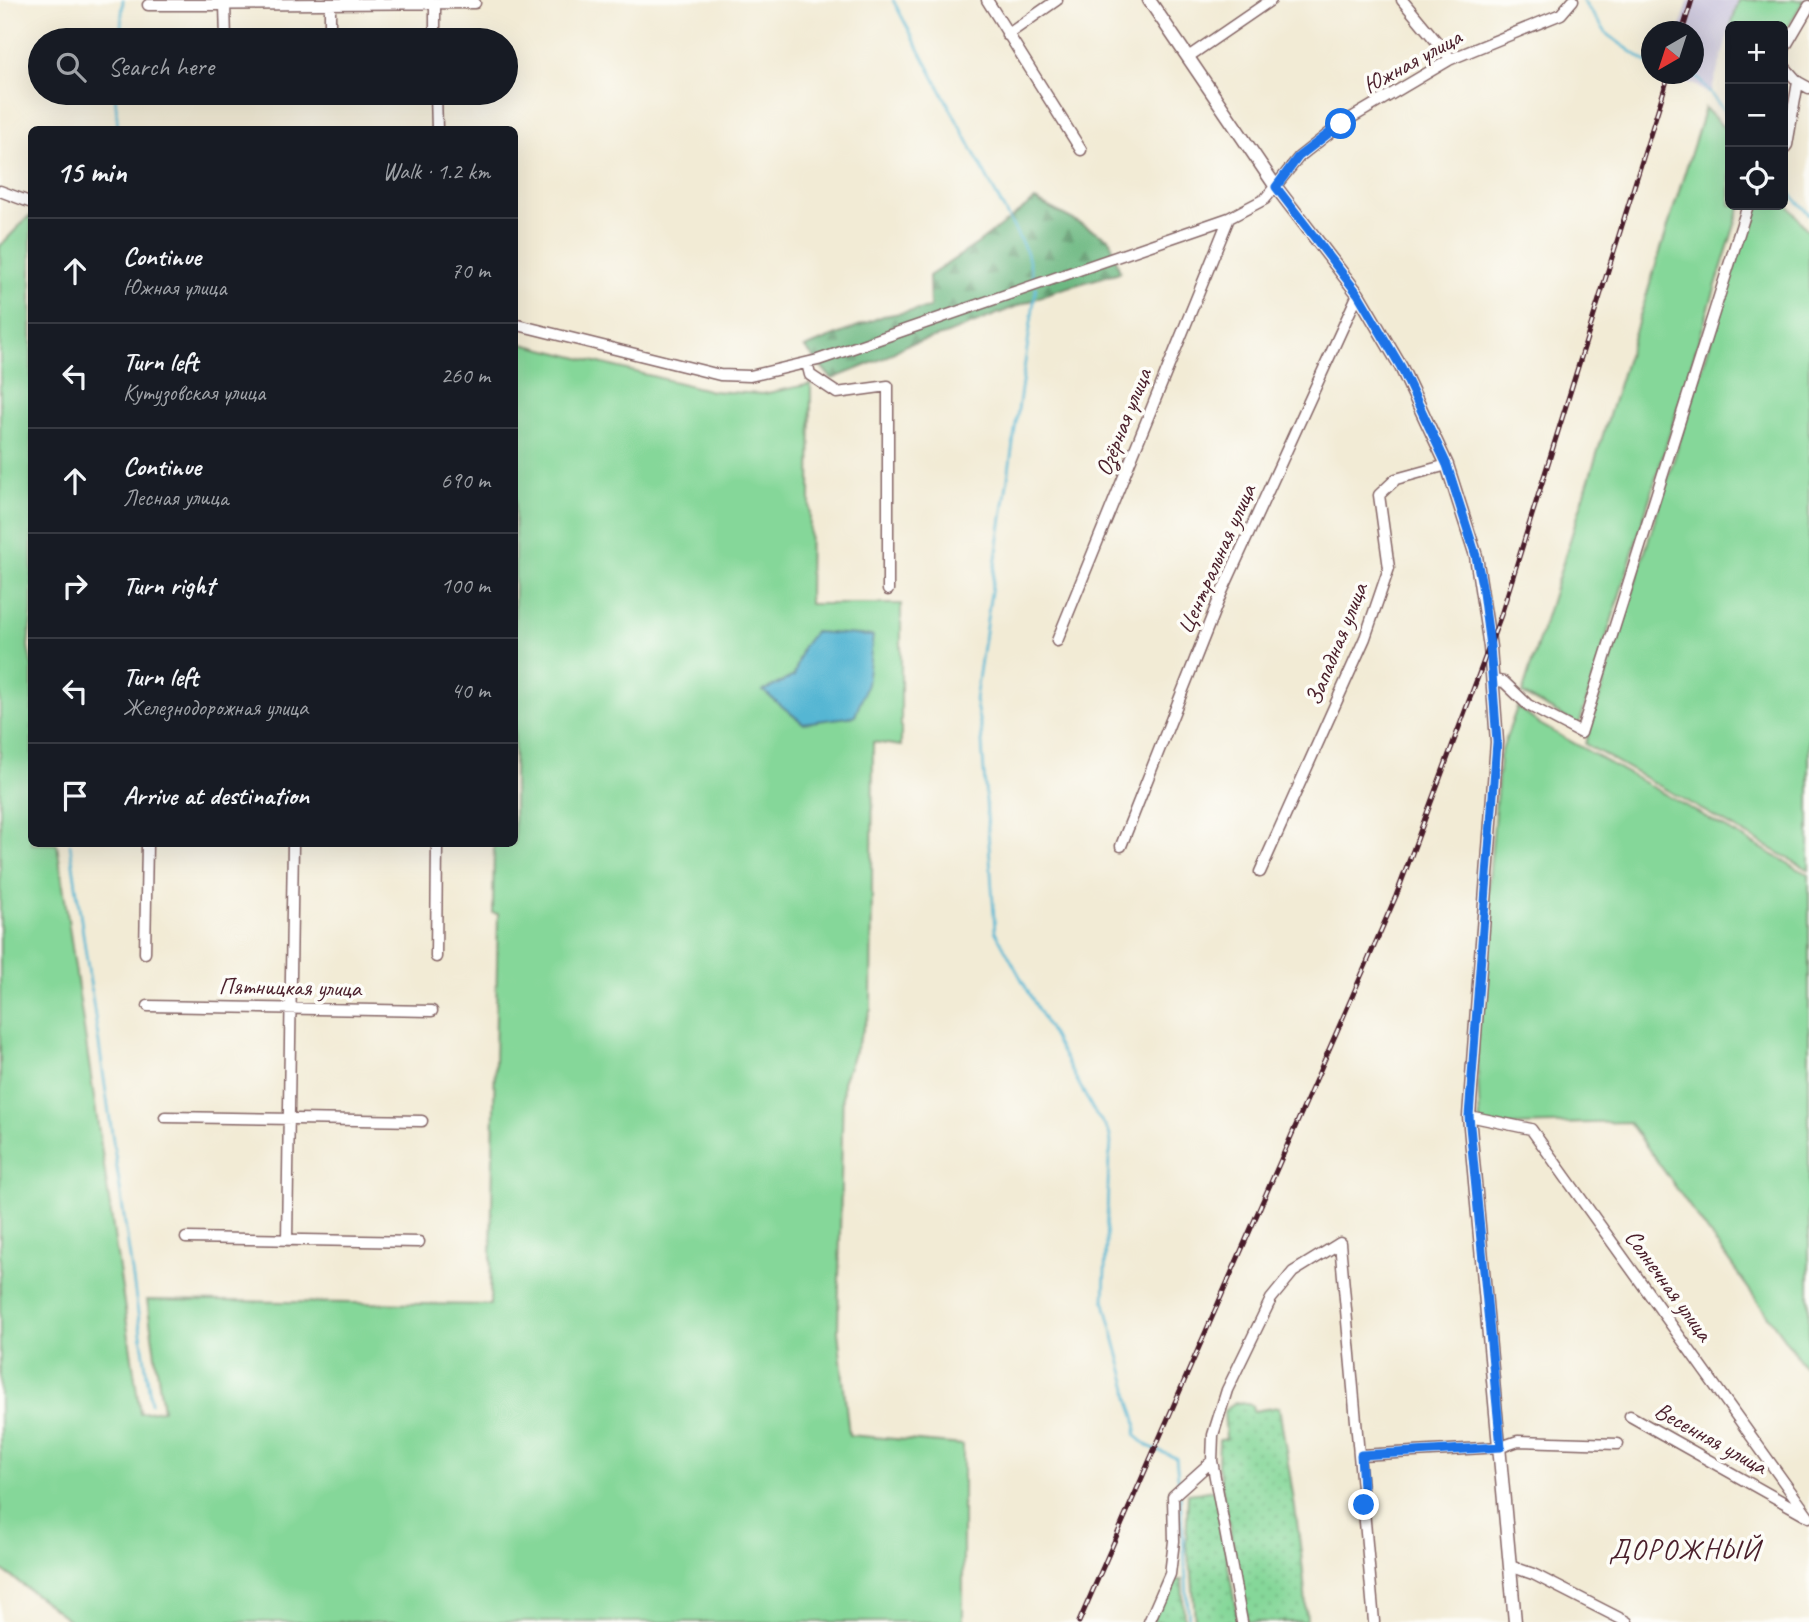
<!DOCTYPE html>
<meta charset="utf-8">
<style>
:root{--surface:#171b24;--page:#242831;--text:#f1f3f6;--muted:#9ea1a6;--line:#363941}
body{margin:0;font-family:Caveat,sans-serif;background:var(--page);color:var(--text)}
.controls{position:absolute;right:21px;top:21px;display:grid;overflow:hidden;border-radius:10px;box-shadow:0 7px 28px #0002}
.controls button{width:63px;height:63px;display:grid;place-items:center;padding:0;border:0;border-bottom:2px solid var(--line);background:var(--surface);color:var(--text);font:35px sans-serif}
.compass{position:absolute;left:1641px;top:21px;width:63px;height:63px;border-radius:50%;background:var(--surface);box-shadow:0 7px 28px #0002;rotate:219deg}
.stop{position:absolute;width:21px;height:21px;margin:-16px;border:5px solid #1a73e8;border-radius:50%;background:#fff}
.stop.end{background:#1a73e8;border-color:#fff;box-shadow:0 2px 7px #0008}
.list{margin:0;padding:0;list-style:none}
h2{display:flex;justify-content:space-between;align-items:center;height:91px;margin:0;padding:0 28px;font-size:30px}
h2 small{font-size:23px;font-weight:400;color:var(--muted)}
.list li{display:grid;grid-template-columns:46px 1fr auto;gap:21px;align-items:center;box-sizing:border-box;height:105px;padding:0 28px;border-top:2px solid var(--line)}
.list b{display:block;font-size:26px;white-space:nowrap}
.list p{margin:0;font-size:23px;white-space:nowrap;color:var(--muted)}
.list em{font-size:23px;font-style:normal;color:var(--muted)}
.icon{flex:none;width:38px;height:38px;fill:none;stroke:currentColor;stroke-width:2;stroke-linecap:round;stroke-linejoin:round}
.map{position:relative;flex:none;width:1809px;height:1622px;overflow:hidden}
.search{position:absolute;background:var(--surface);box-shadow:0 7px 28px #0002;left:28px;top:28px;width:490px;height:77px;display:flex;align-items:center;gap:18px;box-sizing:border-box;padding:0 24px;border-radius:38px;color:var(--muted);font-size:26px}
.panel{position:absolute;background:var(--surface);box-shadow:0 7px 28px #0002;left:28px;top:126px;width:490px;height:721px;border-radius:10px}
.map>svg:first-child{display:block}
.industrial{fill:#c6c0da}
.grass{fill:#85d799;stroke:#687b62;stroke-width:2}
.forest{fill:url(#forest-firs);stroke:#5b6c56;stroke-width:2}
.park{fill:url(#park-dots);stroke:#687b62;stroke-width:2}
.water{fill:#54b6d3;stroke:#4f6a7f;stroke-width:2}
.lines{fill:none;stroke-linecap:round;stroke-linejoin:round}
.stream{stroke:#54b6d3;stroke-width:2.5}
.minor-casing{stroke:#856666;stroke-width:13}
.tertiary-casing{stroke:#856666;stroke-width:15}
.minor{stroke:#fff;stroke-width:10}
.tertiary{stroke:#fff;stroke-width:12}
.rail-casing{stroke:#4a1f2b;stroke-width:5}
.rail{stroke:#fdfcf7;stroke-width:2.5;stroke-dasharray:8;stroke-linecap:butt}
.route{stroke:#1a73e8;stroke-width:9}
.labels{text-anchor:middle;stroke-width:7;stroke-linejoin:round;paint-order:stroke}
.street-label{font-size:24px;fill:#4a1f2b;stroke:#fdfcf7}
.quarter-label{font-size:28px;letter-spacing:2px;fill:#4a1f2b;stroke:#fdfcf7}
</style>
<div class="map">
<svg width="1809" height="1622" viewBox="0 0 1809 1622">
<defs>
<pattern id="forest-firs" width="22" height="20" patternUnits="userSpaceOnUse" patternTransform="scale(1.75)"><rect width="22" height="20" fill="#6cb881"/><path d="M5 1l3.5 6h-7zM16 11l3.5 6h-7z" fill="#5b956a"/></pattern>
<pattern id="park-dots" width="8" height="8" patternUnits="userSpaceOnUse" patternTransform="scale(1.75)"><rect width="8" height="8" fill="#85d799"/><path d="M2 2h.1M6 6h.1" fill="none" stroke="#74b884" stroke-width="1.8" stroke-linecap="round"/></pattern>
</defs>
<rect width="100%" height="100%" fill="#fdfcf7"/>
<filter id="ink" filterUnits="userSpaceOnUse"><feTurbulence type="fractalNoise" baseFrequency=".0143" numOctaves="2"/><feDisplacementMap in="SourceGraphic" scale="14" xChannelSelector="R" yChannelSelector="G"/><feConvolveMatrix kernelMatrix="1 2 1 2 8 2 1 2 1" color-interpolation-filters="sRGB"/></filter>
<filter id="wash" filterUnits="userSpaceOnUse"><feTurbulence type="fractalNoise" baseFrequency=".00686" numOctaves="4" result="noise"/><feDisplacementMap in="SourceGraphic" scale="28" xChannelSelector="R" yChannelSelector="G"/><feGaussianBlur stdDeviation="1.57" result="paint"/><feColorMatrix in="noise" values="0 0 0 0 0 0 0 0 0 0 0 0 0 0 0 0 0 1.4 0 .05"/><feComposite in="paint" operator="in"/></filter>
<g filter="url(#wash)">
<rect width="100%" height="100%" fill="#f2ebd5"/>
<path class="industrial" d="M1689,0H1739L1710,95L1695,85L1664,74H1694V32L1679,31Z"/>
<path class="grass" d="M1739,0H1804L1783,36V26H1731Z
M1705,108L1730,134V205H1741L1579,725L1522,694Z
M1783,199L1809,232V870L1585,744L1753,205H1783Z
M29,216L31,217L32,612L28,646L32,668V844H57L140,1413L163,1410L147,1300L490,1305L498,914L493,913L494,844H514L515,342L712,391L763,394L811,384L809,604H901V746L873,742L871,1009L843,1082L838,1331L849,1435L963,1445V1622H72L0,1568V246Z
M1517,707L1538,723L1809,875V1373L1629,1122L1480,1126L1476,1027L1500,756Z"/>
<path class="forest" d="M1035,200L1110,239L1120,272L1055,291L945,335L906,345L884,358L832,379L805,348L883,316L930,308L929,276L977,244Z"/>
<path class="park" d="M1235,1402L1252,1405L1253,1411L1279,1407C1291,1482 1303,1548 1307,1622H1247L1218,1465L1219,1440L1226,1439L1224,1411Z
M1215,1490L1238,1622H1195L1192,1573L1186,1546L1188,1494Z
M1170,1580H1182L1184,1622H1152Z"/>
<path class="water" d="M814,632L873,636L867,684L855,716L803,723L763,691L794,676L802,648Z"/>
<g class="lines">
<path class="stream" d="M893,0L1027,253L1034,282
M1582,0L1608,35L1652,66
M120,40L123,0
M1669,74L1697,77L1730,118
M115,93L118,130
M1783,186L1809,214
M1036,288L975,700L981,729L995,931L1096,1115C1110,1130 1114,1138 1109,1158L1104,1299L1128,1389C1127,1407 1141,1416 1135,1435L1148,1446L1176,1458L1179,1486
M70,844L151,1403
M1180,1493L1189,1622"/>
</g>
</g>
<g filter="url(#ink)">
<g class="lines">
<g class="minor-casing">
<path id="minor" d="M987,0L1081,150
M1402,0L1451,59
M435,3V40
M225,4L226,40
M330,4V40
M148,5L475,3
M1809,6L1784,49L1783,65L1798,82L1809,88
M1007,35L1057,0
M1188,57L1271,0
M436,93L437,130
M1783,150L1787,145L1798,82
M0,191L32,203
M514,324L720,375L750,376L818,360L1229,218L1265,199L1299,157L1341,124L1451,59L1561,14L1573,0
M807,363L810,375L837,393L888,386V590
M1057,641L1229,218
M1494,680L1504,682L1528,705L1581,733L1748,205
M1121,846L1221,594L1358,294
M1260,872L1365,638L1389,568L1379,495L1396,479L1447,465
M145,953L147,844
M436,957L437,844
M148,1006L432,1011
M1469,1116L1531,1129L1809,1517
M165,1117L422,1121
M186,1238L419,1242
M287,1240L293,844
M1630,1416L1806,1515
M1361,1455L1501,1447L1518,1441L1618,1444
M1510,1566L1533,1574L1627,1622
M1149,1622L1170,1574L1174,1541L1173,1496L1212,1461
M1242,1622L1212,1461L1213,1435L1227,1390L1271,1299L1293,1272L1340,1243L1374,1622"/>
</g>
<g class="tertiary-casing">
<path id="tertiary" d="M1149,0L1276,187L1358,294L1401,367L1447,465L1476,556L1490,647L1497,742L1469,1116L1515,1622"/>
</g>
<use href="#minor" class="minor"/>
<use href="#tertiary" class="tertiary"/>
<g class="rail-casing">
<path id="rail" d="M1682,32L1692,0
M1079,1622L1396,896L1501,615L1669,74"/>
</g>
<use href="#rail" class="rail"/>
</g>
</g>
<g class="lines" filter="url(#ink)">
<path class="route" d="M1341,124L1298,157L1276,187L1358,294L1401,367L1447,465L1476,556L1482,585L1490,646L1497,742L1469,1116L1501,1447L1361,1455L1364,1505"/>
</g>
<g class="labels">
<g class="street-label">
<text transform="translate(1412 61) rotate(-29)" y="8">Южная улица</text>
<text transform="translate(1123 422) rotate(-68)" y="8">Озёрная улица</text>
<text transform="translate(1216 559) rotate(-66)" y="8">Центральная улица</text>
<text transform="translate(1336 644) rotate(-68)" y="8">Западная улица</text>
<text transform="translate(290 987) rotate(1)" y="8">Пятницкая улица</text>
<text transform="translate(1669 1285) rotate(54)" y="8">Солнечная улица</text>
<text transform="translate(1711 1438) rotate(29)" y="8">Весенняя улица</text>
</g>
<g class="quarter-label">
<text x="1685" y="1559">ДОРОЖНЫЙ</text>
</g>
</g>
</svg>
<div class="controls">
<button>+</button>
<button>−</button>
<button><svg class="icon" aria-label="locate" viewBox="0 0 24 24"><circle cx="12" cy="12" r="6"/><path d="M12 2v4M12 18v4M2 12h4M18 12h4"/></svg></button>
</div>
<svg class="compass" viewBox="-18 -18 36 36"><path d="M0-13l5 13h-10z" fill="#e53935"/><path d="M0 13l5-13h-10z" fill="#9ea1a6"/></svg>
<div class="stop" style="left:1341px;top:124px"></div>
<div class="stop end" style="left:1364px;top:1505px"></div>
<div class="search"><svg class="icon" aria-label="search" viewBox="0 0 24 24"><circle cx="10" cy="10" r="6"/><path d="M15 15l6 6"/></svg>Search here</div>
<section class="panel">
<h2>15 min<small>Walk · 1.2 km</small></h2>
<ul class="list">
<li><svg class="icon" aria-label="ahead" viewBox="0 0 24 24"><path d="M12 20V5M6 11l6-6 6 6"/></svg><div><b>Continue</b><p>Южная улица</p></div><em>70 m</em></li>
<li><svg class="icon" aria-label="left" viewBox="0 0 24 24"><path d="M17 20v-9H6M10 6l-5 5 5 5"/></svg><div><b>Turn left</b><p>Кутузовская улица</p></div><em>260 m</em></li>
<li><svg class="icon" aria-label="ahead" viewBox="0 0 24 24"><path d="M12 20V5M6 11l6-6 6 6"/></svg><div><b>Continue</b><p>Лесная улица</p></div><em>690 m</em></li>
<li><svg class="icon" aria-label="right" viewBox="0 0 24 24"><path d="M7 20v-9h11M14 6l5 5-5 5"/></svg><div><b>Turn right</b></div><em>100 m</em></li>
<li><svg class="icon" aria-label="left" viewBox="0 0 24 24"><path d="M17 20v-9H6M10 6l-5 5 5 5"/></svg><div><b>Turn left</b><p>Железнодорожная улица</p></div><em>40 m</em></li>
<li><svg class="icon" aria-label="arrive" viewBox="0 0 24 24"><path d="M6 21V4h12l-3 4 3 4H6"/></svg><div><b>Arrive at destination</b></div></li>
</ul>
</section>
</div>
